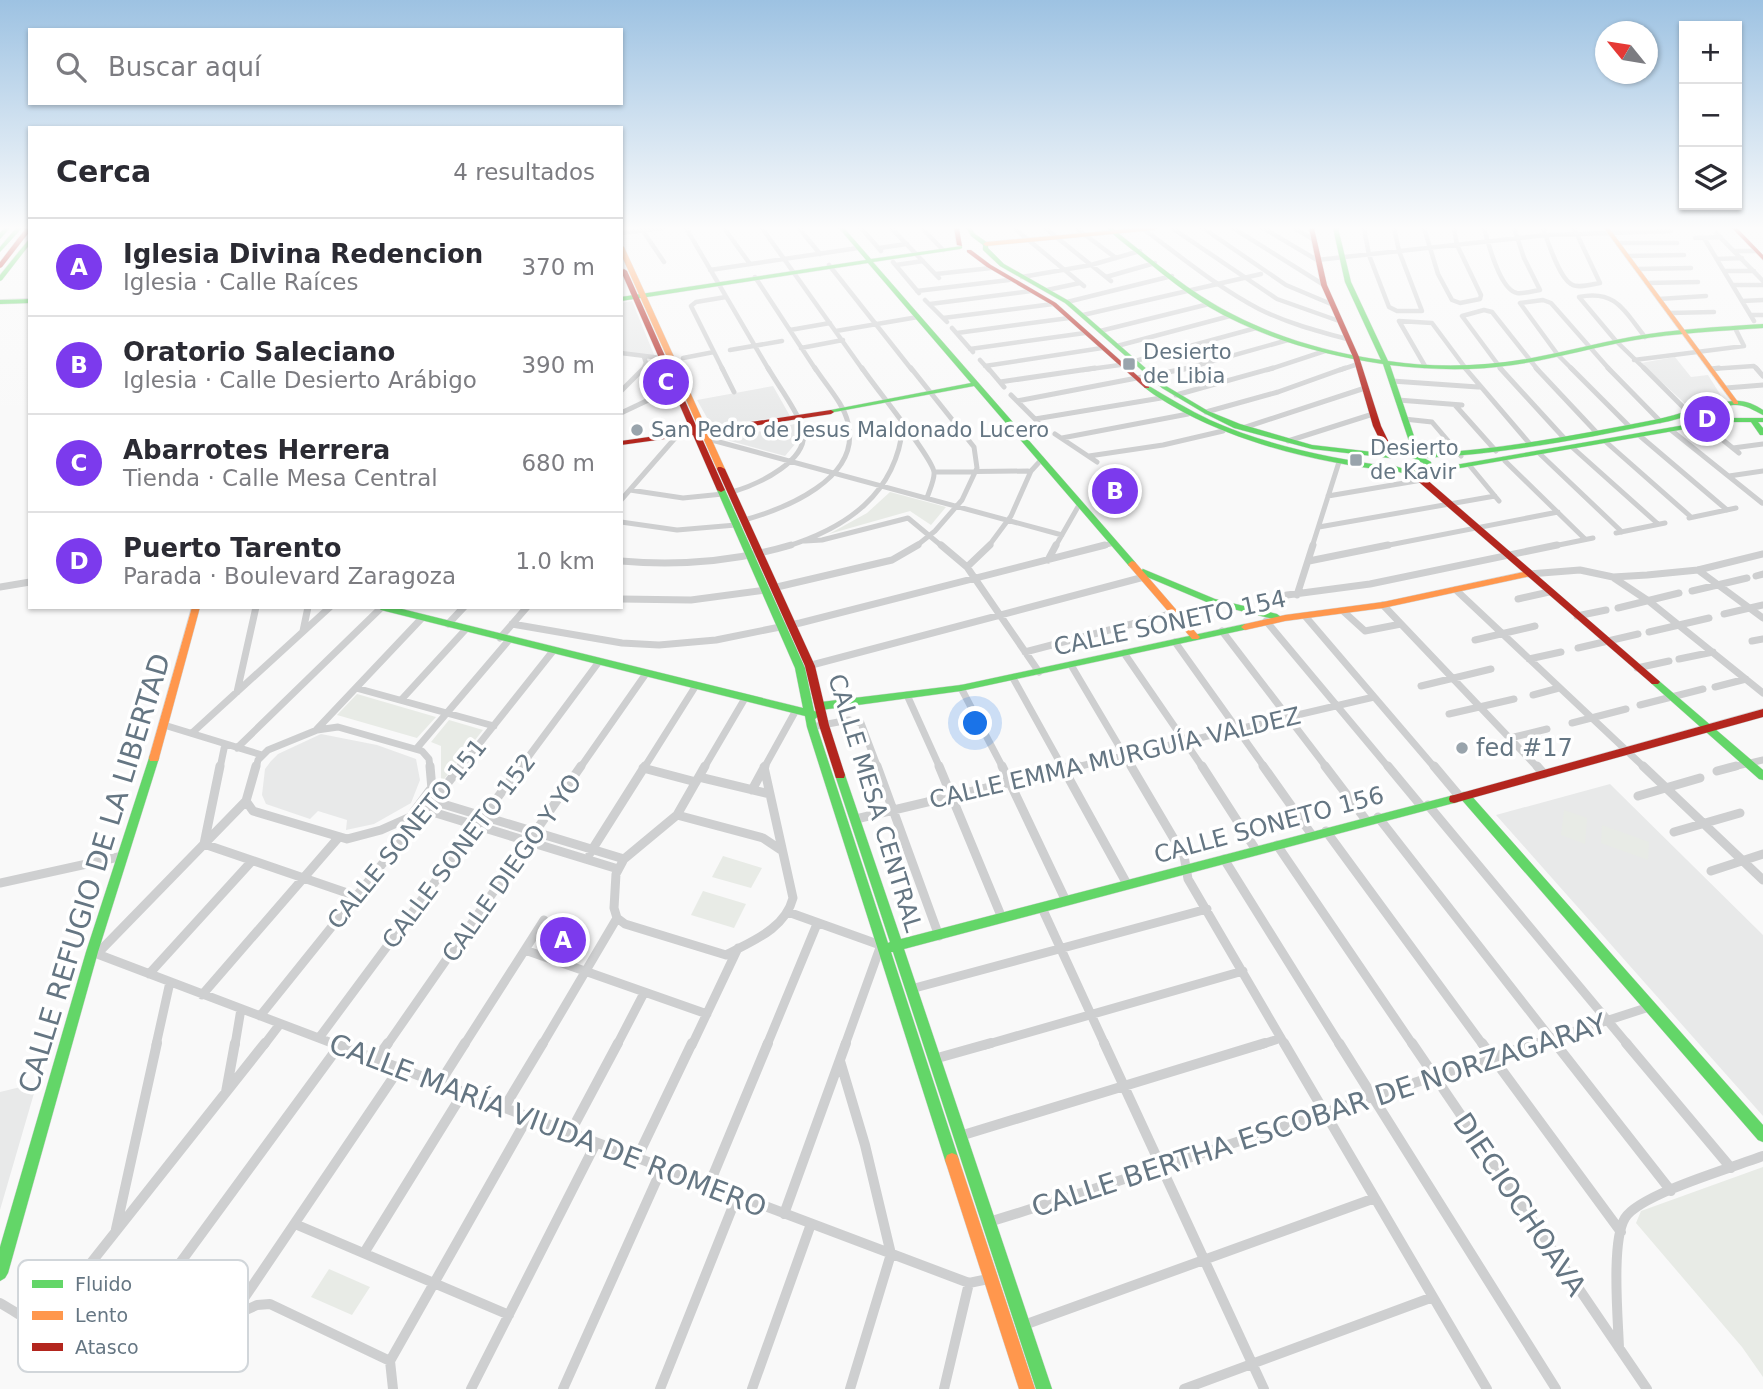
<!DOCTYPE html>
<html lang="es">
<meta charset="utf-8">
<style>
:root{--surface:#fff;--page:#f2f2f3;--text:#2b2b33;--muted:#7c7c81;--line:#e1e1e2;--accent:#7c3aed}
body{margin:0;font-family:"DejaVu Sans",sans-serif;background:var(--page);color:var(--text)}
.controls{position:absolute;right:21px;top:21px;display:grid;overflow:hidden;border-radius:0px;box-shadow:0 2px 5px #0004}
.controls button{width:63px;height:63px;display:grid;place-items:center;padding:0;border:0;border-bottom:2px solid var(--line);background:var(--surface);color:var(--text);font:35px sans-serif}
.compass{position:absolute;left:1595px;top:21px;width:63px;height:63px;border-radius:50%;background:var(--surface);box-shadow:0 2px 5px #0004;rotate:300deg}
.you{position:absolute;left:976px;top:724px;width:24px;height:24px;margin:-18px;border:5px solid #fff;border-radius:50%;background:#1a73e8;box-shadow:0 0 0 10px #1a73e833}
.badge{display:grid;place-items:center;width:46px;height:46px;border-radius:50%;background:var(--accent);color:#fff;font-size:23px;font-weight:700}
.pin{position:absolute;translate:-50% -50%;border:4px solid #fff;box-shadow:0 2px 7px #0006}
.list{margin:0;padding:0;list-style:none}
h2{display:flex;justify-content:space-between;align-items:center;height:91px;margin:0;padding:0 28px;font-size:30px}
h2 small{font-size:23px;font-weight:400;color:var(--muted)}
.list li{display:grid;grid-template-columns:46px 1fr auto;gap:21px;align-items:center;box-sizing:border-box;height:98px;padding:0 28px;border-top:2px solid var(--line)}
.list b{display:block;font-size:26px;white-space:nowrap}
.list p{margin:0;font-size:23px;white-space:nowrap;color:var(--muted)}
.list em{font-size:23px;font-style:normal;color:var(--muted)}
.icon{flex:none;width:38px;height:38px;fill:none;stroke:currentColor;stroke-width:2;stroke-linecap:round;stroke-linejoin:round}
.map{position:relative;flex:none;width:1763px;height:1389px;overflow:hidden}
.search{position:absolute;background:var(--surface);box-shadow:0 2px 5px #0004;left:28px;top:28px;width:595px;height:77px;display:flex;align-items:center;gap:18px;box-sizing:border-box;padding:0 24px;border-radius:0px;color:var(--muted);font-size:26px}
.panel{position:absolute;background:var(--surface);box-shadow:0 2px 5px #0004;left:28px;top:126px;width:595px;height:483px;border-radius:0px}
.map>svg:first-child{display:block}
.built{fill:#e8e9e9}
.green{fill:#e8ebe6}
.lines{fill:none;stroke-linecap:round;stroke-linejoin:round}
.fast-casing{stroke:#d5d6d7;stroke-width:1}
.slow-casing{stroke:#d5d6d7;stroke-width:1}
.jam-casing{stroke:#d5d6d7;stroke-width:1}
.street-far4{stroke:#cecfd0;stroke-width:4.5}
.street-far3{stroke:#cecfd0;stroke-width:5}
.street-far2{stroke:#cecfd0;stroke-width:7}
.street-far1{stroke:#cecfd0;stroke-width:9}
.street{stroke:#cecfd0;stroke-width:10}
.fast{fill:#63d668;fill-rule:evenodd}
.slow{fill:#ff974d;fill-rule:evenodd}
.jam{fill:#b3261e;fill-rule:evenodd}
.poi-dot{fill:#99a4ac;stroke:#fff;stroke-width:2.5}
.labels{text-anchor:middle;stroke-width:7;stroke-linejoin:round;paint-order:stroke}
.far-poi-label{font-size:21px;fill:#657683;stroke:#fff;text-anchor:start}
.street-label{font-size:24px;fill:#657683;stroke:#fff}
.poi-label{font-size:24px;fill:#657683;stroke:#fff;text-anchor:start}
.near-street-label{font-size:28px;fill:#657683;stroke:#fff}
.key{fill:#fff;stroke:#d1d6da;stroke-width:2}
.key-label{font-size:19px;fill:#657683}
</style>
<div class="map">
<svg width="1763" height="1389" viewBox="0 0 1763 1389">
<rect width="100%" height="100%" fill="#f9f9f9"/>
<path class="built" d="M632,301L655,357L621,351V303Z
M1675,357L1691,377L1708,375L1723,399L1711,407L1692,410L1641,363Z
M773,386L790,416L716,425L710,423L697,400Z
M795,424L796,443L785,456L723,439Z
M321,734L377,745L416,759L420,780L411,803L374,824L346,830L347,820L318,811L310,819L266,804L262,795L265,769L271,761L278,754Z
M1610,784L1763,935V1116L1496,815Z
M37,1083L0,1210V1092Z"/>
<path class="green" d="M890,492L946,507L931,525L910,511L829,534L867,513Z
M357,694L436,717L417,738L337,715Z
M449,720L483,730L441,783V746L431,742Z
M1564,810L1587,818L1585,844L1561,835Z
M1602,825L1649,842L1648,860L1601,843Z
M723,856L762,868L751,888L712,877Z
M703,891L746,904L734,928L691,915Z
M1763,1167V1377L1742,1347L1636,1223L1641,1211Z
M329,1269L370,1287L352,1315L311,1297Z"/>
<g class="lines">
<g class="fast-casing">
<path id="fast" d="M4,228H10L0,239V233Z
M16,228H22L0,252V247Z
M839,228H844L871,259L962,246V248L960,249L873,262L1135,562L1136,564L1135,566H1129L974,386L829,413L828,412L831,410L971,383L868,263L621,301V297L866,260Z
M967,228H971L975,234L988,243V248L1004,264L1069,301L1166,386L1208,411L1240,424L1312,445L1390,454L1405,450L1413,453L1383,364C1323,355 1262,338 1209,307C1186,293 1165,276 1144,259C1132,249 1117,239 1107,228H1112C1141,251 1170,276 1201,296C1255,331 1318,351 1381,360L1345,282L1333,228H1338L1351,282L1388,361C1435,368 1485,367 1532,358C1565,352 1597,343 1631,337C1674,329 1719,327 1763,324V328C1720,331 1677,333 1635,340C1594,347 1554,359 1513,365C1473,371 1431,370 1390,365L1420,454C1500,450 1577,435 1654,420C1680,415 1706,403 1733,401C1744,400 1754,404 1763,410V415C1753,410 1745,404 1733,405C1708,407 1684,419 1660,423C1582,439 1504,454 1424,458L1431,462L1432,469L1725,418H1763V422H1758L1763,428V435H1760L1751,422H1725L1420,475H1409L1399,472C1326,464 1251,447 1185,413C1171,405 1156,397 1144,387L1149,386C1169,398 1189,410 1210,420C1268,446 1330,458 1392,467L1395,466L1410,471L1424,470L1423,463L1404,454L1390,458L1312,449L1234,428L1204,413L1162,388L1065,303L1000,266L983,250V245L971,236Z
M30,238V244L2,280L0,281V275Z
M30,299V303L0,304V300Z
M718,488H721L725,490L805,668L814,711L818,712L820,715L815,719L817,727L888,943L890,942L835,775L836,772H844L845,775L901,939L1454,795L1458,796L1459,799L1458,802L1454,803L904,949L1052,1389H1036L893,952H891L959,1160L957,1165L952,1167L947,1165L945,1160L807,727L805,716L381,610L377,607H394L803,708L795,668L717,490Z
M1143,569L1215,599L1277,614L1281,617L1277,620L1209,603L1140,574L1139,572Z
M1245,624L1248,625L1249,627L1248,629L961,691L821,710L816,706L821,702L961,685Z
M1655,679L1658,680L1763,770V780L1759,779L1652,684L1650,682L1652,680Z
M154,754L158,755L159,758L98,952L8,1273L5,1278L0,1281V1247L86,952L149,758L150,755Z
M1465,792L1469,793L1763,1125V1142L1758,1140L1461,799L1460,796L1461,793Z"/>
</g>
<g class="slow-casing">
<path id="slow" d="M1139,228H1157L1154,230L986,246L983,244L986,242Z
M1604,228H1609L1738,402V404H1734Z
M621,245L624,247L725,469L724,471H721L717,469L621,254Z
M1132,561L1135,562L1198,635L1200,637L1198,639H1192L1129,566L1128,564Z
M1528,571L1531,572L1532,574L1531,576L1383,608L1285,621L1245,630L1241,627L1245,624L1285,615L1383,602Z
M192,607H200L159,758L158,761H150L149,758Z
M952,1153L957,1155L959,1160L1035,1389H1019L945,1160L947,1155Z"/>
</g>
<g class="jam-casing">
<path id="jam" d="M26,228H30V231L2,267L0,268V262Z
M954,228H959L962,246L957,245Z
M1309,228H1314L1327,285L1359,357L1381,426L1395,455L1394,457H1391L1387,455L1373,426L1353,357L1321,285Z
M1732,228H1737L1763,255V260Z
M967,250H971L991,265L1056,303L1149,386V388H1145L1052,305L987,267L967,252Z
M624,269L627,271L698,430L831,410L834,412L831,414L700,434L725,490L721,492L717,490L693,435L621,445V441L691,431L621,271Z
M718,467H721L725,469L815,666L829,725L845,775L844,778H836L835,775L819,725L805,666L717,469Z
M1412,472H1418L1658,680L1660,682L1658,684H1652L1412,476Z
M1763,709V717L1454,803L1450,802L1449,799L1450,796L1454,795Z"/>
</g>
<path class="street-far4" d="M686,228L769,370
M724,228L750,264
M762,228L863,370
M799,228L820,254
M861,228L881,251
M891,228L939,278
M922,228L943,250
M1014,228L1084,286
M1045,228L1111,281
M1076,228L1116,258
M1142,228C1180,256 1217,287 1259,309C1287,323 1317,331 1347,339
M1172,228L1277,299L1339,321
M1203,228L1286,285L1331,304
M1233,228L1324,285
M1263,228L1317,260L1546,235L1671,231
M1294,228L1313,239
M1364,228L1369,255L1389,307L1397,311H1422L1399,251L1394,228
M1424,228L1438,274L1452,300L1460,303L1480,299L1481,295L1457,245L1454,228
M1484,228C1488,243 1500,290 1517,293C1524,294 1533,291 1540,290L1524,258L1514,228
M1543,228C1548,242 1559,277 1571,284C1578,289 1592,284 1600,283L1574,228
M643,231L664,262
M621,233L662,228
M1716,233L1763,281
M1695,238L1721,237
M1704,238L1754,321
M1618,243H1677
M879,248L907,244
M1735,251H1756
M1627,256L1684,255
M1717,259L1742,258
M893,262L919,293
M829,265L912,370
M896,265L923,261
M1637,269L1691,268
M710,270L858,248
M1725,271H1754
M936,274L991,268
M755,277L816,370
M1022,277L1091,265L1140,251
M1106,277L1155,263
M1647,283L1698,282
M1733,285H1763
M1047,290L1080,283
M917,291L1009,280
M1659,299L1706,296
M925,300L947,322
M1742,301L1763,300
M1067,302L1172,276
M930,304L1031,291
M1670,313L1714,312
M1083,315L1261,274
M1751,315H1763
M943,318L1053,304
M952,328L973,352
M790,330L830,323
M836,331L918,317
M1100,331L1209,304
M957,333L1069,318
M1645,337C1625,312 1616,289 1579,297L1616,341L1646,370
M1117,346L1230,316
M801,348L843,340
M970,349L1085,333
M730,350L782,341
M621,353L669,359
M683,358L714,352
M980,360L989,370
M1634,360L1744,346L1735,328
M1135,361L1256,328
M985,366L1102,348
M1425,366L1399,321L1432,323L1467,370
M1711,369L1754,366L1758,370
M643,370L646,363L644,357
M723,370L691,306L696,302L726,297
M1083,370L1120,365
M1181,370L1288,340
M1267,370L1325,351
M1340,370L1358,364
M1502,370L1462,316L1484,310L1492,312L1538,370
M1573,370L1558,355L1520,303L1543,300L1551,303L1610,370"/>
<path class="street-far3" d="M722,368L734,392
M862,368C874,386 932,457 934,472C935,479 929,491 927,498
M911,368L974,447L977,468L962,500L935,531L915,547
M988,368L1004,387
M1465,368L1530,444
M1500,368L1564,438
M1536,368L1597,433
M1571,368L1629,426
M1608,368L1660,421
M1644,368L1692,416
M1756,368L1763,376
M1711,369L1719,368
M1392,381L1478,387
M1000,382L1095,368
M1726,388L1763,385
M621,391L644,368
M1011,395L1038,422
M1176,395L1273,368
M1398,400L1462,405
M1017,401L1189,368
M1455,405L1496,451
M1206,412L1278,392L1345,368
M621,413L676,387
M1035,419L1161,398
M1404,419L1432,422L1461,456
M1703,424L1739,453
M1243,428L1365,388
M1671,430L1762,503
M1055,434L1097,462
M1640,436L1727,510
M1062,438L1188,414
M708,439L1062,535
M1288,441L1373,414
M1606,442L1691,517
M1573,448L1658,524
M1733,448L1763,444
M1540,454L1622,532
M1089,456L1163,445L1223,431
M1505,461L1585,539
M1470,466L1499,501
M934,472L1028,471
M1729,476L1763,471
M630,490L683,498L723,494
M732,492C756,485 814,460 802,426C794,406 779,387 768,368
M1328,496L1422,480
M621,500L676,437
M1689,518L1736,508
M744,520C784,509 862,479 848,423C844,404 826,385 815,368
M621,522L677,530L736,525
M1319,527L1495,496
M1616,533L1665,523
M805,541L822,540L908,518L943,547
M785,547C847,528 896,494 903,426
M988,547L1011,516L1031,471L1042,459
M1055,547L1079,505
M1098,547L1114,543
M1312,547L1339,462
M1379,547L1558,512
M1549,547L1593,538"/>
<path class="street-far2" d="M941,545L967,567L1039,672
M1048,560L1056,545
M621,561C680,566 734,562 791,545
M1309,561L1388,545
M967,567L990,545
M1698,570L1763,618
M1529,574L1580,570L1613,577L1647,575L1698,570L1763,554
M1756,576L1763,574
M1614,578L1650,602L1763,693
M0,587L30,582
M777,587L892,560L918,545
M1456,590L1645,768
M1692,591L1747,578
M1287,595L1370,584L1557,545
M1297,595L1313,545
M621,599L691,600L766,590
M1518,599L1549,592
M1383,605L1538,768
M1618,608L1679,593
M1343,611L1365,631L1401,624
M1724,614L1763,605
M1305,616L1435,768
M1577,616L1606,610
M1266,621L1389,768
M448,624L464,607
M512,624L622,643L659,645L716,640L800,623L1105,545
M303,631L308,607
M1222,631L1327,768
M1649,632L1709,618
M500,638L527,607
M1475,640L1535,626
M1752,641L1763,639
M1175,642L1265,768
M1578,648L1638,634
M1025,652L1174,613
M1124,653L1203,768
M1529,659L1561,652
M1679,659L1713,652
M1071,665L1132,768
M808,666L1144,577
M1637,668L1669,661
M1013,678L1063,768
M1421,686L1491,669
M1715,687L1746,679
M356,688L494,726
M961,688L1003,768
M237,692L256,607
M907,695L940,768
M1533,695L1559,688
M402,699L466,629
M1640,705L1703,689
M1449,714L1514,699
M1572,723L1626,709
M164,725L262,755
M812,727L849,720L861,723L878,768
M317,729L422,618
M192,733L330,607
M1510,738L1547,729
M237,748L382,607
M417,748L509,640
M220,768L225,744
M256,768L258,760L268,750L317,730L338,727L422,751L429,759L430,768
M460,768L553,651
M520,768L598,663
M580,768L645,675
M644,768L695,687
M704,768L744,700
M764,768L795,712
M1072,768L1374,697
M1729,768L1763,760"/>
<path class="street-far1" d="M220,766L204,844L356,896
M256,766L246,801L253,811L347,839L381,830L426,810L618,869
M430,766L433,801L624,859
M877,766L939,936
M939,766L1002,918
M1002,766L1066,901
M1062,766L1127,884
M1131,766L1184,856L1188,879L1285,1045
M1202,766L1256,850
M1263,766L1312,835
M1325,766L1366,820
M1388,766L1422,807
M1434,766L1460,797
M1537,766L1544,774
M1643,766L1763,880
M643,768L696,782
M1717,771L1736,766
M699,777L770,794
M752,790L765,766
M1638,796L1700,778
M432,803L461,766
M1428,805L1628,1045
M413,813L430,790
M677,815L763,838L781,850
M1378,817L1556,1045
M856,819L1079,766
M1326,831L1483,1045
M1674,832L1740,813
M1277,845L1413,1045
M590,853L645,766
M1224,859L1340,1045
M1711,871L1763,854
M0,883L123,856
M1042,908L1105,1045
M788,912L883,946
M617,918L625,924L726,955C752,941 785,929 793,898L764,767
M525,950L707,1014
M92,952L337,1045
M97,954L246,801
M149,974L251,862
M911,989L1207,909
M202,995L339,837
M260,1016L424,812
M319,1038L521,766
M156,1045L170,982
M235,1045L241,1009
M264,1045L280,1024
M387,1045L581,766
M464,1045L544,920
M542,1045L617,918L614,908L616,874L624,859L677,815L705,766
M617,1045L644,993
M692,1045L738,948
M767,1045L817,924
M845,1045L881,945
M985,1045L1243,971
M1260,1045L1281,1038
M1532,1045L1649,1007"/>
<path class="street" d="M333,1043L969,1283L993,1278
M1104,1043L1264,1389
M1284,1043L1487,1389
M1339,1043L1556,1389
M1412,1043L1647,1389
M1482,1043L1621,1232
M1555,1043L1671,1191
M1626,1043L1731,1168
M934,1059L991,1043
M376,1060L388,1043
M840,1061L865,1145L891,1254L850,1389
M439,1084L465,1043
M226,1092L235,1043
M504,1108L543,1043
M570,1133L618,1043
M960,1136L1265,1043
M637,1158L692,1043
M709,1185L768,1043
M784,1214L846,1043
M989,1222C1173,1166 1354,1101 1537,1043
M295,1224L509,1315
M116,1229L157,1043
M364,1253L463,1093
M0,1303C43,1328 124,1385 175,1361C201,1349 222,1326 246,1310L257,1305L270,1304L390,1361L393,1389
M230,1319L399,1069
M1024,1325L1375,1198
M41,1326L265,1043
M1619,1348C1618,1319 1611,1241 1625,1218C1640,1194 1734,1167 1763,1156
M109,1360L339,1046
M390,1361L528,1117
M471,1389L596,1143
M563,1389L662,1168
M660,1389L737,1196
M752,1389L811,1224
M944,1389L969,1283
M1184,1389L1433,1297"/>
<use href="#fast" class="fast"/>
<use href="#slow" class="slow"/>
<use href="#jam" class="jam"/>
</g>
<linearGradient id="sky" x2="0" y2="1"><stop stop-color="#9dc2e2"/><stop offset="0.54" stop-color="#fcfcfc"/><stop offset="1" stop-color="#fcfcfc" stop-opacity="0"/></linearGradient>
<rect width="1763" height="422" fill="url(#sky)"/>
<g class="poi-dot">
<rect x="1122" y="357" width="14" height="14" rx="3.5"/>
<circle cx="637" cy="430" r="7"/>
<rect x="1349" y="453" width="14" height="14" rx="3.5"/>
<circle cx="1462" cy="748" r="7"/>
</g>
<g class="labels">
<g class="far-poi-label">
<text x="1143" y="359">Desierto<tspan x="1143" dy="24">de Libia</tspan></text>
<text x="651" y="437">San Pedro de Jesus Maldonado Lucero</text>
<text x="1370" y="455">Desierto<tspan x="1370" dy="24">de Kavir</tspan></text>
</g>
<g class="street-label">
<text transform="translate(1170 623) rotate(-12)" y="8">CALLE SONETO 154</text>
<text transform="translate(1115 758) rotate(-13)" y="8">CALLE EMMA MURGUÍA VALDEZ</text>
<text transform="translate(875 803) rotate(73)" y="8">CALLE MESA CENTRAL</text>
<text transform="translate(1269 825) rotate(-15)" y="8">CALLE SONETO 156</text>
<text transform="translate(407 834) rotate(-51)" y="8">CALLE SONETO 151</text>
<text transform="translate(459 851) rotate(-53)" y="8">CALLE SONETO 152</text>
<text transform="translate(512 868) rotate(-55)" y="8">CALLE DIEGO Y YO</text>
</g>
<g class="poi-label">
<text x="1476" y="756">fed #17</text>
</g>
<g class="near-street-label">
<text transform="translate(94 873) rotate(-73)" y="10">CALLE REFUGIO DE LA LIBERTAD</text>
<text transform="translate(1319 1115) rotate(-18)" y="10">CALLE BERTHA ESCOBAR DE NORZAGARAY</text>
<text transform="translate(548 1125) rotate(21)" y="10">CALLE MARÍA VIUDA DE ROMERO</text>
<text transform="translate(1520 1204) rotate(56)" y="10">DIECIOCHOAVA</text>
</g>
</g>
<rect x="18" y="1260" width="230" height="112" rx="10" class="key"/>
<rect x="32" y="1280" width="31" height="8" fill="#63d668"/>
<rect x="32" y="1311" width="31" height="9" fill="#ff974d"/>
<rect x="32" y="1343" width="31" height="8" fill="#b3261e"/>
<g class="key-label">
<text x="75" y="1291">Fluido</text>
<text x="75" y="1322">Lento</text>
<text x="75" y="1354">Atasco</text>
</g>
</svg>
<div class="controls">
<button>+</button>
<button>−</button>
<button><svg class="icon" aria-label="layers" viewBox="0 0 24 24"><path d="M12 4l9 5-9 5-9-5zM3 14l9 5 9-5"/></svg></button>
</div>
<svg class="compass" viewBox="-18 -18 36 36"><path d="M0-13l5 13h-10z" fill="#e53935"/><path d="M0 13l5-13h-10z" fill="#7c7c81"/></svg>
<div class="you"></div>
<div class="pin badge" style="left:563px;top:940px">A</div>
<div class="pin badge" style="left:1115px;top:491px">B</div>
<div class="pin badge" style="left:666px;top:382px">C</div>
<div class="pin badge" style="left:1707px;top:419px">D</div>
<div class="search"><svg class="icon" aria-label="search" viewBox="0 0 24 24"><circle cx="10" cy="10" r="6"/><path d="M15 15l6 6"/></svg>Buscar aquí</div>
<section class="panel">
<h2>Cerca<small>4 resultados</small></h2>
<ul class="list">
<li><span class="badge">A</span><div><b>Iglesia Divina Redencion</b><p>Iglesia · Calle Raíces</p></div><em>370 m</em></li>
<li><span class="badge">B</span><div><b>Oratorio Saleciano</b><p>Iglesia · Calle Desierto Arábigo</p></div><em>390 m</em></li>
<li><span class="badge">C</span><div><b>Abarrotes Herrera</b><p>Tienda · Calle Mesa Central</p></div><em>680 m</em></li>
<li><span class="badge">D</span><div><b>Puerto Tarento</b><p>Parada · Boulevard Zaragoza</p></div><em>1.0 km</em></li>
</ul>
</section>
</div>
